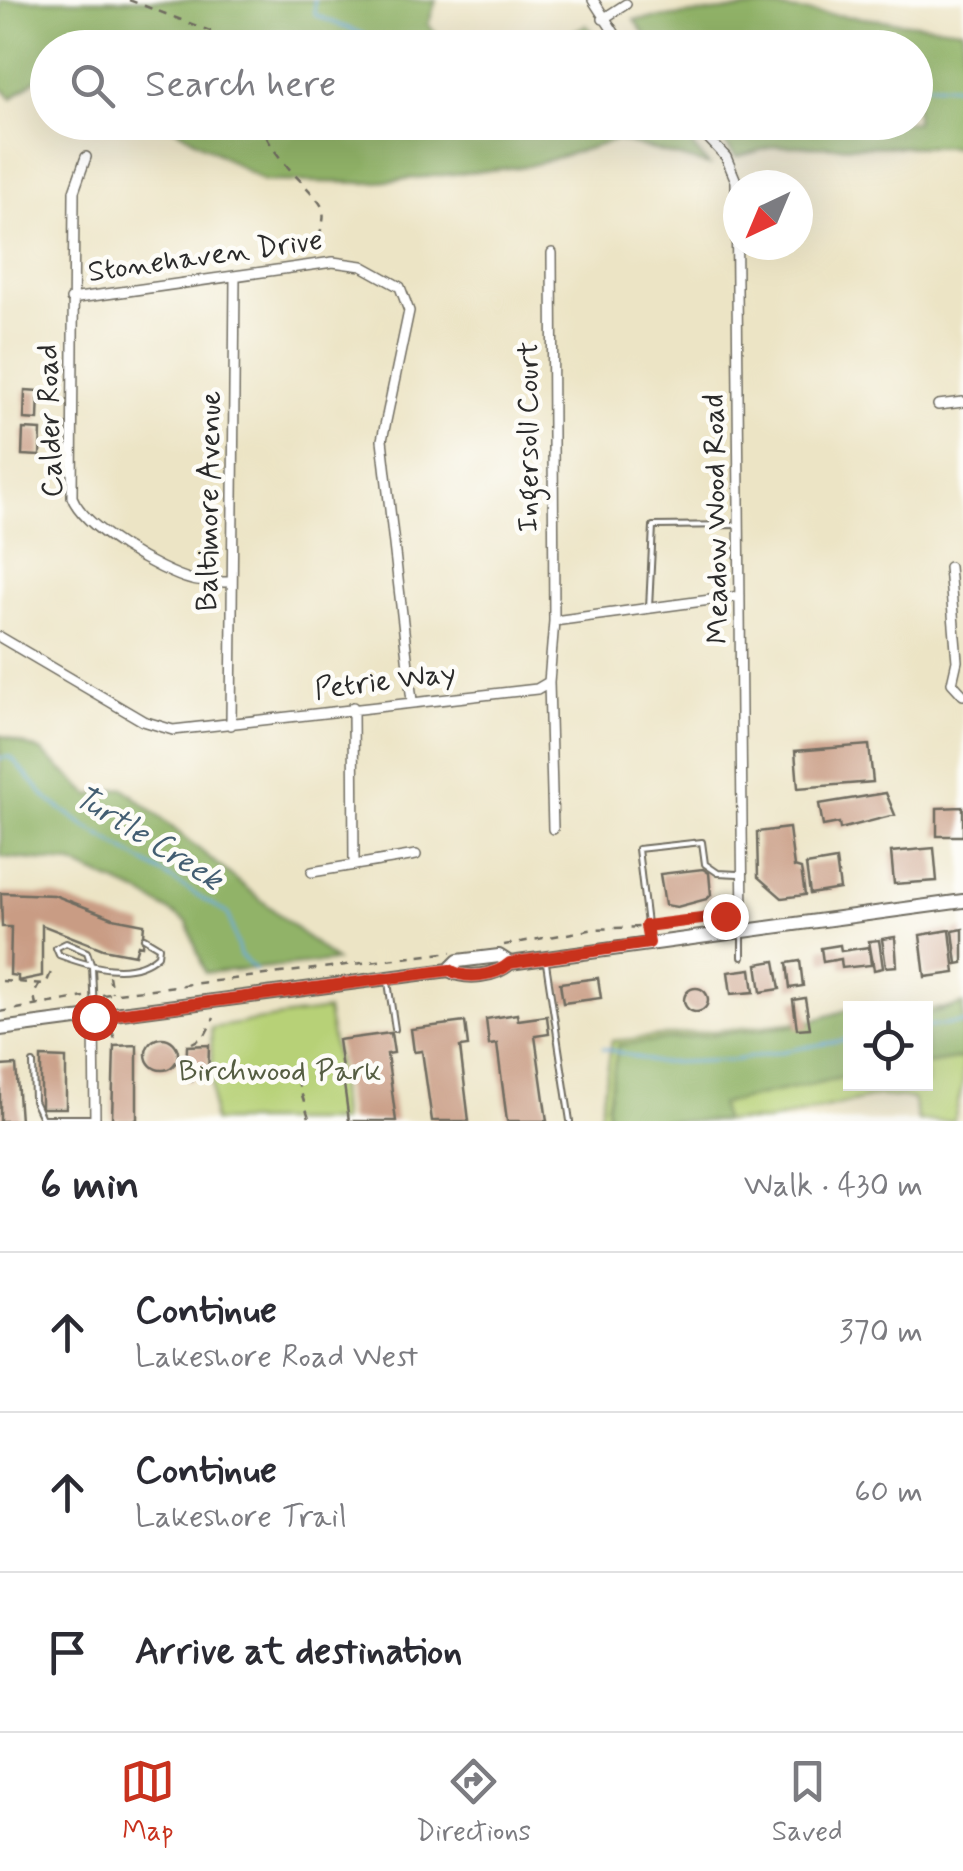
<!DOCTYPE html>
<meta charset="utf-8">
<style>
:root{--surface:#fff;--page:#f2f2f3;--text:#2b2b33;--muted:#7c7c81;--line:#e1e1e2;--accent:#c8321e}
body{margin:0;font-family:Mynerve,sans-serif;background:var(--page);color:var(--text)}
.controls{position:absolute;right:30px;bottom:30px;display:grid;overflow:hidden;border-radius:0px;box-shadow:0 10px 40px #0002}
.controls button{width:90px;height:90px;display:grid;place-items:center;padding:0;border:0;border-bottom:2px solid var(--line);background:var(--surface);color:var(--text);font:50px sans-serif}
.compass{position:absolute;left:723px;top:170px;width:90px;height:90px;border-radius:50%;background:var(--surface);box-shadow:0 10px 40px #0002;rotate:224deg}
.stop{position:absolute;width:30px;height:30px;margin:-22px;border:8px solid #c8321e;border-radius:50%;background:#fff}
.stop.end{background:#c8321e;border-color:#fff;box-shadow:0 2px 10px #0008}
.list{margin:0;padding:0;list-style:none}
h2{display:flex;justify-content:space-between;align-items:center;height:130px;margin:0;padding:0 40px;font-size:42px}
h2 small{font-size:32px;font-weight:400;color:var(--muted)}
.list li{display:grid;grid-template-columns:65px 1fr auto;gap:30px;align-items:center;box-sizing:border-box;height:160px;padding:0 40px;border-top:2px solid var(--line)}
.list b{display:block;font-size:38px;white-space:nowrap}
.list p{margin:0;font-size:32px;white-space:nowrap;color:var(--muted)}
.list em{font-size:32px;font-style:normal;color:var(--muted)}
.icon{flex:none;width:55px;height:55px;fill:none;stroke:currentColor;stroke-width:2;stroke-linecap:round;stroke-linejoin:round}
.map{position:relative;flex:none;width:963px;height:1121px;overflow:hidden}
.search{position:absolute;background:var(--surface);box-shadow:0 10px 40px #0002;left:30px;right:30px;top:30px;height:110px;display:flex;align-items:center;gap:25px;box-sizing:border-box;padding:0 35px;border-radius:55px;color:var(--muted);font-size:38px}
.sheet{height:610px;background:var(--surface)}
nav{display:flex;justify-content:space-around;align-items:center;box-sizing:border-box;height:140px;border-top:2px solid var(--line);background:var(--surface);font-size:28px;color:var(--muted)}
nav a{display:grid;justify-items:center;gap:5px}
nav .on{color:var(--accent)}
.map>svg:first-child{display:block}
.green{fill:#b7d177;stroke:#717e51;stroke-width:2.5}
.forest{fill:#91b368;stroke:#5e6f4a;stroke-width:2.5}
.lines{fill:none;stroke-linecap:round;stroke-linejoin:round}
.stream{stroke:#67aadc;stroke-width:2.5}
.building{fill:#c99c84}
.lane-casing{stroke:#6f6c61;stroke-width:8}
.street-casing{stroke:#6f6c61;stroke-width:12}
.primary-casing{stroke:#6f6c61;stroke-width:16}
.path{stroke:#6f6c61;stroke-width:2.5;stroke-dasharray:8 8;stroke-linecap:butt}
.lane{stroke:#fff;stroke-width:4}
.street{stroke:#fff;stroke-width:9}
.primary{stroke:#fff;stroke-width:12}
.route{stroke:#c8321e;stroke-width:12}
.labels{text-anchor:middle;stroke-width:9;stroke-linejoin:round;paint-order:stroke}
.street-label{font-size:30px;fill:#2b2b2b;stroke:#fdfcf7}
.park-label{font-size:30px;fill:#555d42;stroke:#fdfcf7}
.water-label{font-size:32px;font-style:italic;fill:#435e72;stroke:#fdfcf7}
</style>
<div class="map">
<svg width="963" height="1121" viewBox="0 0 963 1121">
<rect width="100%" height="100%" fill="#fdfcf7"/>
<filter id="ink" filterUnits="userSpaceOnUse"><feTurbulence type="fractalNoise" baseFrequency=".01" numOctaves="2"/><feDisplacementMap in="SourceGraphic" scale="20" xChannelSelector="R" yChannelSelector="G"/><feConvolveMatrix kernelMatrix="1 2 1 2 8 2 1 2 1" color-interpolation-filters="sRGB"/></filter>
<filter id="wash" filterUnits="userSpaceOnUse"><feTurbulence type="fractalNoise" baseFrequency=".0048" numOctaves="4" result="noise"/><feDisplacementMap in="SourceGraphic" scale="40" xChannelSelector="R" yChannelSelector="G"/><feGaussianBlur stdDeviation="2.25" result="paint"/><feColorMatrix in="noise" values="0 0 0 0 0 0 0 0 0 0 0 0 0 0 0 0 0 1.4 0 .05"/><feComposite in="paint" operator="in"/></filter>
<g filter="url(#wash)">
<rect width="100%" height="100%" fill="#ece4c5"/>
<path class="green" d="M963,1006V1082L954,1121H918L913,1099L879,1096L766,1121H599L612,1041L850,1017V1084H926V1010Z
M327,1010L338,1069L341,1121H213L211,1028Z"/>
<path class="forest" d="M0,0H436L428,25L451,47L48,48L47,71L12,98L0,87Z
M763,7L963,29V147L776,146L736,157L710,123L916,122V48L654,47L634,20Z
M586,25L606,47H540H543Z
M166,123H672L709,165L617,140L528,166L368,183L264,181Z
M0,735L41,751L90,795L124,788L336,961L205,973L187,922L140,893L70,863L1,857Z
M963,1004V1058L926,1064V1015Z
M862,1005L877,1008H850V1076L720,1104L723,1121H609L607,1107L618,1045L799,1025Z"/>
<g class="lines">
<path class="stream" d="M314,0L315,15L365,35L382,48
M625,47L673,43L698,48
M916,84L963,87
M0,758L11,757L47,799L85,826L228,914L240,955L256,970
M926,1027L963,1023
M603,1048L658,1063L736,1060L850,1039"/>
</g>
<g id="blocks">
<path class="building" d="M25,390L39,391L38,420L24,419Z
M23,429L41,430L40,456L22,455Z
M869,745L873,782L798,788L795,751Z
M886,793L895,815L840,829L839,823L823,826L819,804Z
M963,807V836H937V808Z
M789,828L794,867L801,869L805,895L782,898L758,877L757,832Z
M934,848L937,881L894,884L891,852Z
M836,860L840,889L810,894L806,865Z
M703,869L709,873L711,895L707,899L677,907L665,905L660,874Z
M1,893L54,895L113,918L144,924L142,946L138,945L135,955L103,949L42,925V976L18,981V976L10,975L11,927H2Z
M963,929V963L957,964L953,931Z
M950,930L955,973L925,977L920,935Z
M895,937L897,966L886,967L882,939Z
M879,940L883,968L874,970L869,941Z
M840,945L841,951L869,947L871,965L842,968L841,959L823,962L821,948Z
M775,961L780,989L761,992L757,964Z
M800,961L803,986L790,988L787,963Z
M751,969L754,992L731,994L728,972Z
M598,978L601,998L563,1003L560,983Z
M684 1000a12 12 0 1 1 24 0a12 12 0 1 1-24 0Z
M805,998L810,1028L797,1029L793,1000Z
M517,1014L518,1020L547,1016L549,1034L535,1036L547,1121H507L497,1044L489,1045L486,1019Z
M465,1022L468,1046L460,1047L469,1121H432L422,1051L414,1052L411,1029Z
M391,1033L394,1053L387,1054L396,1121H349L338,1040Z
M146 1054a16 16 0 1 1 32 0a16 16 0 1 1-32 0Z
M137,1045V1120H112L114,1046Z
M209,1045L208,1082L192,1077V1081H186L187,1046Z
M41,1057L66,1058V1108H41Z
M16,1065L20,1121H0V1066Z"/>
</g>
</g>
<g filter="url(#ink)">
<use href="#blocks" fill-opacity="0" stroke="#6f6c61" stroke-width="2.5"/>
<g class="lines">
<g class="lane-casing">
<path id="lane" d="M649,608L653,526L740,525
M649,941L638,849L702,842L705,864L718,873L738,874
M742,957V935
M546,963L570,1121
M388,982L395,1029
M94,1012L92,967L87,952L66,943L56,948L59,955C89,966 131,980 158,955L159,947L144,938
M33,1063L34,1101L42,1118H95"/>
</g>
<g class="street-casing">
<path id="street" d="M593,0L624,48
M603,19L626,4
M693,122L726,157L736,181L743,930
M86,157L74,191L72,497C84,528 159,571 192,580C205,583 219,582 232,582
M552,253L554,621
M71,299L333,262L362,266L400,287L409,311L382,440L412,701
M938,405L963,402
M949,567L957,661L952,683L963,695
M0,637L143,721L173,730L537,689L549,682L554,621L740,596
M549,682L553,829
M353,707L354,865
M231,725L235,277
M312,872L416,855
M94,1017L95,1121"/>
</g>
<g class="primary-casing">
<path id="primary" d="M449,970L458,961L499,956L510,963
M0,1029L449,970C466,980 496,976 510,963L963,901"/>
</g>
<path class="path" d="M129,0L218,34L294,48
M243,38L246,48
M262,122C266,156 321,195 323,210C326,227 315,238 315,255
M657,924L732,912
M504,945L595,929L639,927
M109,976L112,993
M2,981L46,984L52,970
M102,995L452,952
M36,1006L34,994L39,985
M0,1012L84,997
M112,1031L117,1045
M192,1043L204,1037L214,1018
M297,1079L310,1121"/>
<use href="#lane" class="lane"/>
<use href="#street" class="street"/>
<use href="#primary" class="primary"/>
</g>
</g>
<g class="lines" filter="url(#ink)">
<path class="route" d="M94,1017L450,970C466,980 496,976 510,963L649,943L646,926L725,916"/>
</g>
<g class="labels">
<g class="street-label">
<text transform="translate(205 255) rotate(-8)" y="10">Stonehaven Drive</text>
<text transform="translate(49 421) rotate(-92)" y="10">Calder Road</text>
<text transform="translate(527 437) rotate(-90)" y="10">Ingersoll Court</text>
<text transform="translate(208 501) rotate(-89)" y="10">Baltimore Avenue</text>
<text transform="translate(715 519) rotate(-91)" y="10">Meadow Wood Road</text>
<text transform="translate(385 680) rotate(-7)" y="10">Petrie Way</text>
</g>
<g class="park-label">
<text x="280" y="1080">Birchwood Park</text>
</g>
<g class="water-label">
<text transform="translate(149 837) rotate(32)" y="11">Turtle Creek</text>
</g>
</g>
</svg>
<div class="controls">
<button><svg class="icon" aria-label="locate" viewBox="0 0 24 24"><circle cx="12" cy="12" r="6"/><path d="M12 2v4M12 18v4M2 12h4M18 12h4"/></svg></button>
</div>
<svg class="compass" viewBox="-18 -18 36 36"><path d="M0-13l5 13h-10z" fill="#e53935"/><path d="M0 13l5-13h-10z" fill="#7c7c81"/></svg>
<div class="stop" style="left:94px;top:1017px"></div>
<div class="stop end" style="left:725px;top:916px"></div>
<div class="search"><svg class="icon" aria-label="search" viewBox="0 0 24 24"><circle cx="10" cy="10" r="6"/><path d="M15 15l6 6"/></svg>Search here</div>
</div>
<section class="sheet">
<h2>6 min<small>Walk · 430 m</small></h2>
<ul class="list">
<li><svg class="icon" aria-label="ahead" viewBox="0 0 24 24"><path d="M12 20V5M6 11l6-6 6 6"/></svg><div><b>Continue</b><p>Lakeshore Road West</p></div><em>370 m</em></li>
<li><svg class="icon" aria-label="ahead" viewBox="0 0 24 24"><path d="M12 20V5M6 11l6-6 6 6"/></svg><div><b>Continue</b><p>Lakeshore Trail</p></div><em>60 m</em></li>
<li><svg class="icon" aria-label="arrive" viewBox="0 0 24 24"><path d="M6 21V4h12l-3 4 3 4H6"/></svg><div><b>Arrive at destination</b></div></li>
</ul>
</section>
<nav>
<a class="on"><svg class="icon" aria-label="map" viewBox="0 0 24 24"><path d="M3 6l6-2 6 2 6-2v14l-6 2-6-2-6 2zM9 4v14M15 6v14"/></svg>Map</a>
<a><svg class="icon" aria-label="directions" viewBox="0 0 24 24"><path d="M12 3l9 9-9 9-9-9zM9 14v-3h6M13 9l2 2-2 2"/></svg>Directions</a>
<a><svg class="icon" aria-label="saved" viewBox="0 0 24 24"><path d="M7 4h10v16l-5-4-5 4z"/></svg>Saved</a>
</nav>
